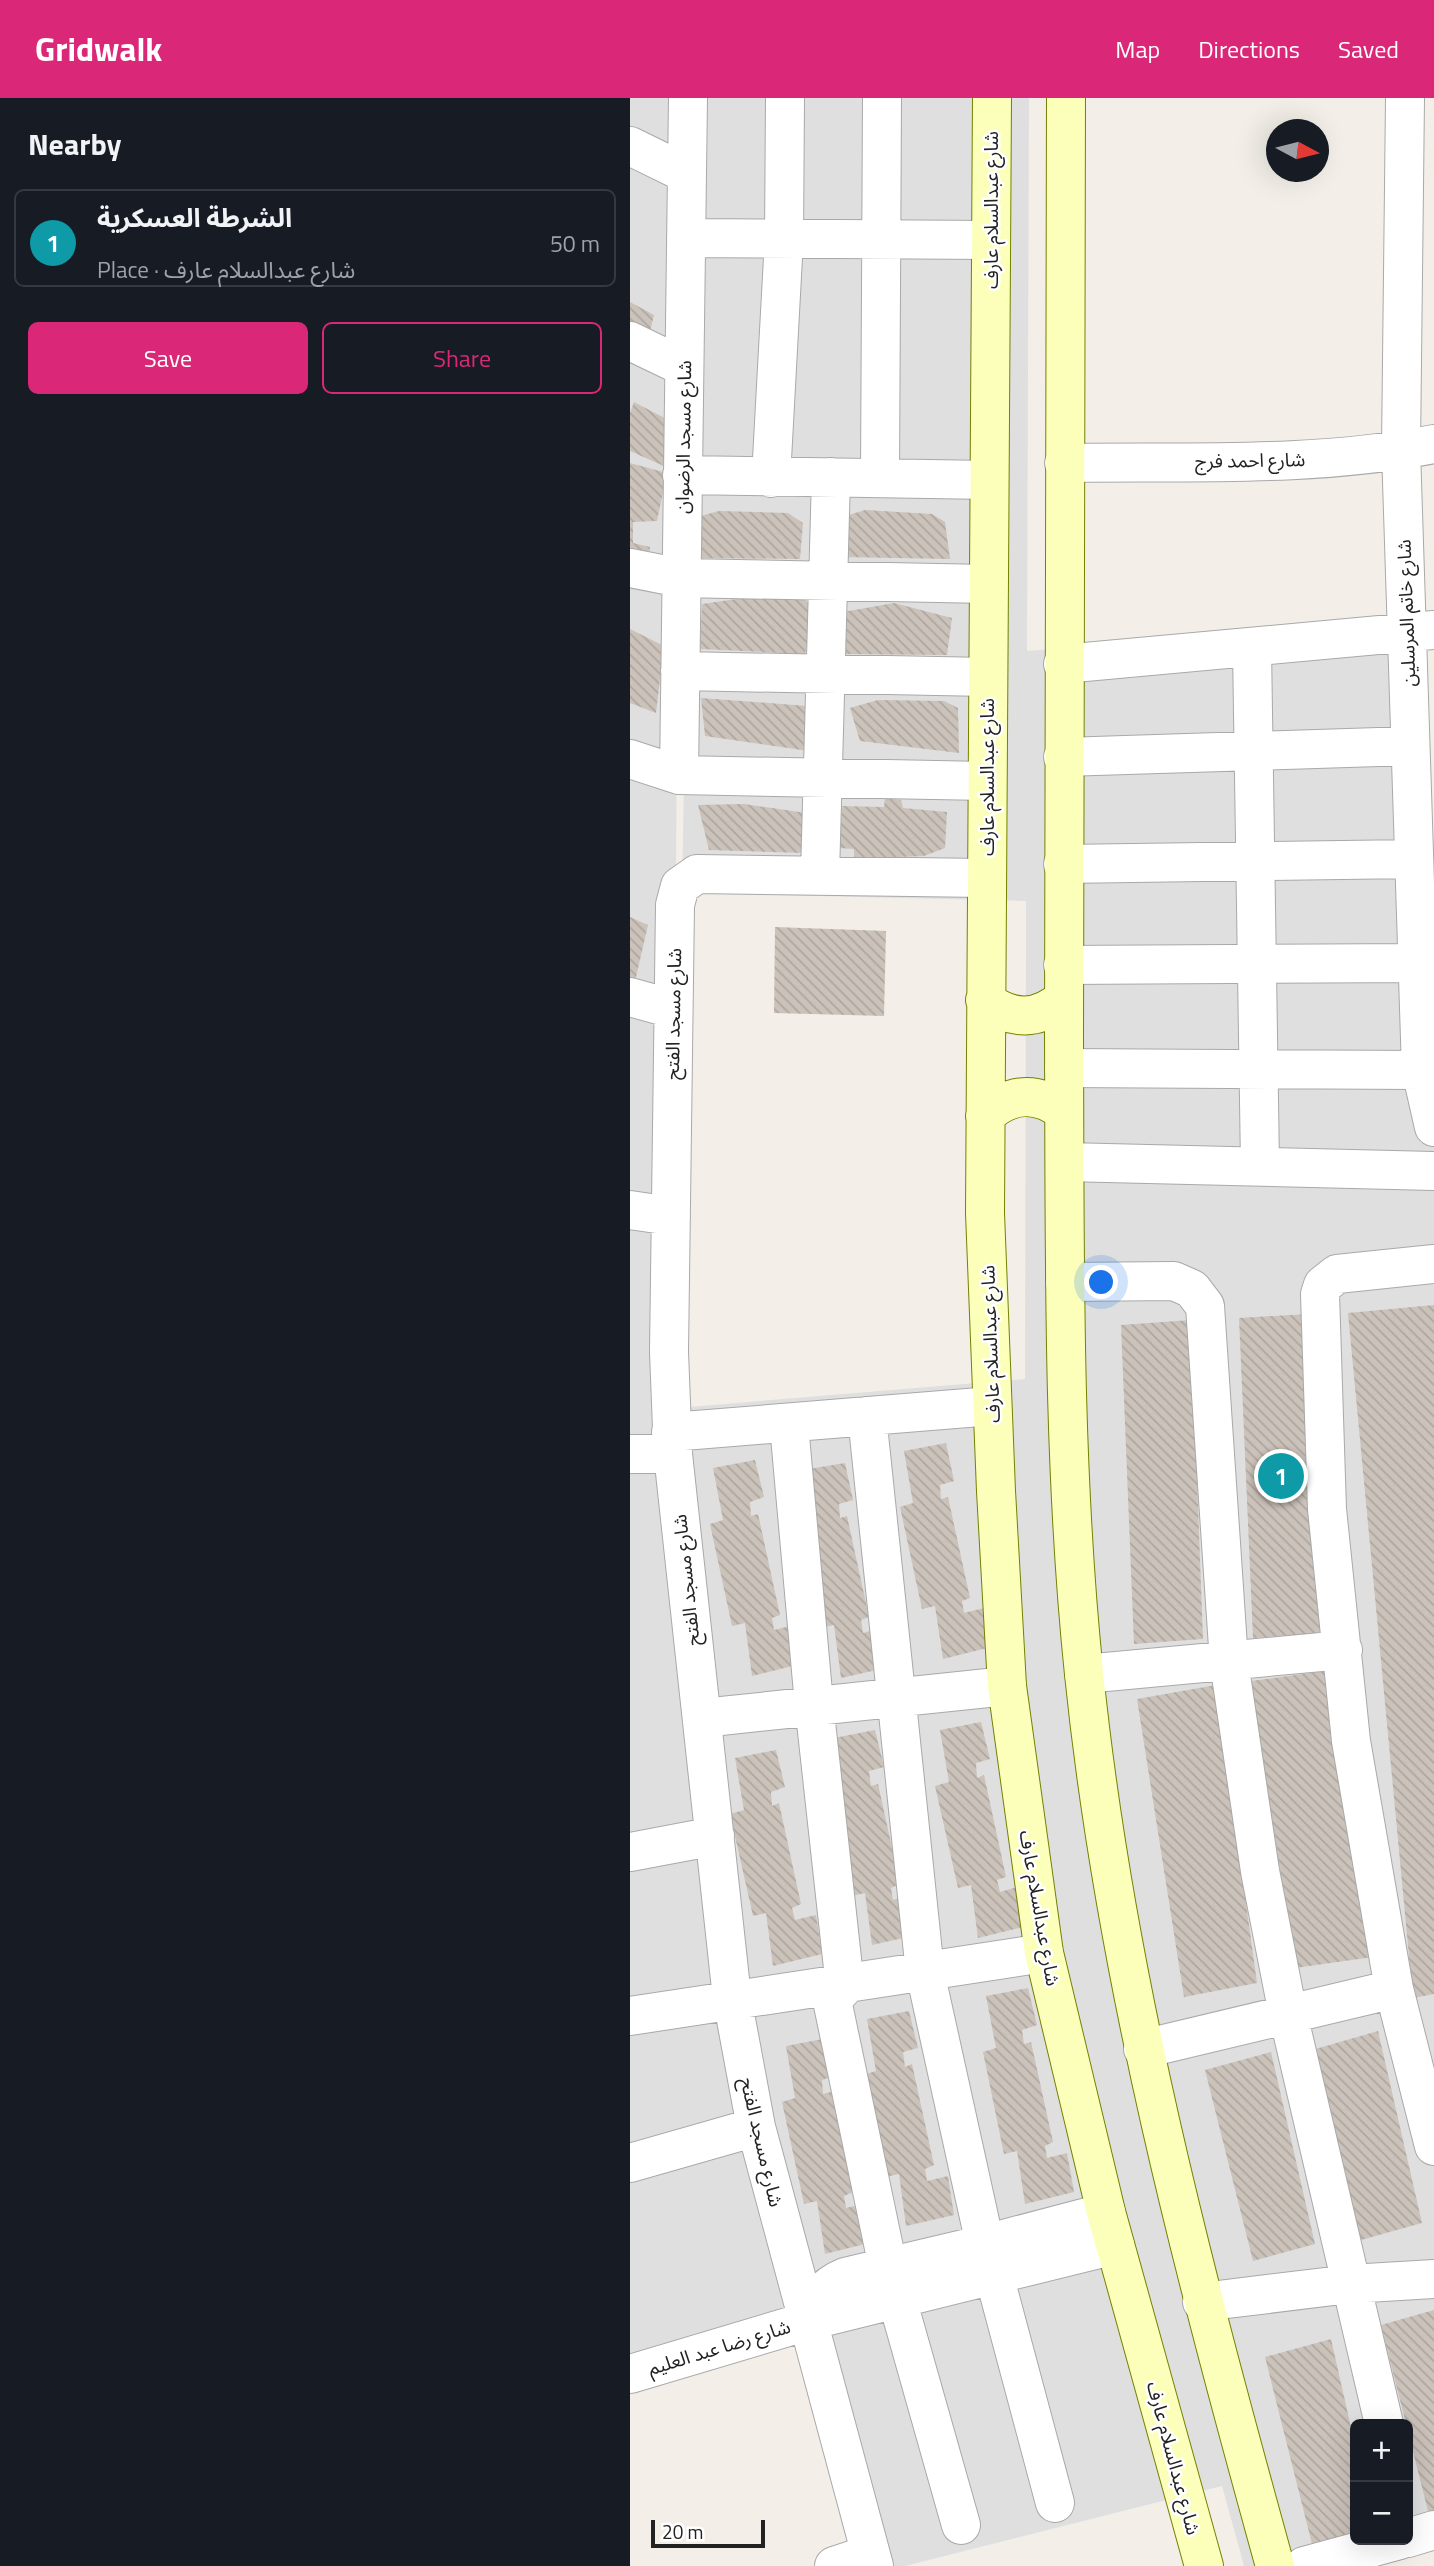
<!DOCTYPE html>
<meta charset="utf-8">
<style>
:root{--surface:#171b24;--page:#20242c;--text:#f1f3f6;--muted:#9ea1a6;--line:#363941;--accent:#db2777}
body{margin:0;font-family:"Titillium Web","Noto Sans Arabic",sans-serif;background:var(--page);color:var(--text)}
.controls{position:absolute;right:21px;bottom:21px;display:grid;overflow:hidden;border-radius:10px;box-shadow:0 7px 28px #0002}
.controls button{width:63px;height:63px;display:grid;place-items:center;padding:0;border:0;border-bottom:2px solid var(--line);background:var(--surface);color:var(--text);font:35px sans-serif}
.compass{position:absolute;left:636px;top:21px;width:63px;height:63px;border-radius:50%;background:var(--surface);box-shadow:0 7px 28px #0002;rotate:97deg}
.scale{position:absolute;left:21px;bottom:18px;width:114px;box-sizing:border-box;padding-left:7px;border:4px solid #222;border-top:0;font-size:19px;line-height:24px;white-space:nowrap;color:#222;-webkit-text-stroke:5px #fff;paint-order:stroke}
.you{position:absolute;left:472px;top:1185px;width:24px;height:24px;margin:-18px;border:5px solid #fff;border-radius:50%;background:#1a73e8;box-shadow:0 0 0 10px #1a73e833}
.badge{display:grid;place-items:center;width:46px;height:46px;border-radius:50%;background:var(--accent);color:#fff;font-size:23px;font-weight:700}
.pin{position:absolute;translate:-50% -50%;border:4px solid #fff;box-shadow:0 2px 7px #0006}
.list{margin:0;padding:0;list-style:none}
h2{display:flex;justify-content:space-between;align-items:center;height:91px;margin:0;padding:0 28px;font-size:30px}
h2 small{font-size:23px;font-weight:400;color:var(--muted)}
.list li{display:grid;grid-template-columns:46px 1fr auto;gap:21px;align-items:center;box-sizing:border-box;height:98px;margin:0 14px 14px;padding:0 14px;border:2px solid var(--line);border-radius:10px}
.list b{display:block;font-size:26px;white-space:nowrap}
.list p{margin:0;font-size:23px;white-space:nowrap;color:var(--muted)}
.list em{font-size:23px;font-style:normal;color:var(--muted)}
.actions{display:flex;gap:14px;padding:21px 28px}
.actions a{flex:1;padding:16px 0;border:2px solid var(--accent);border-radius:10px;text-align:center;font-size:24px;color:var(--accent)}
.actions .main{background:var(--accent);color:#fff}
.map{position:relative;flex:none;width:804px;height:2468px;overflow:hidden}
header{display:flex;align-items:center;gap:42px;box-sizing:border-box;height:98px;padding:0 35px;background:var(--accent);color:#fff}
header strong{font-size:33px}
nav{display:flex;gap:38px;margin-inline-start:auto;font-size:24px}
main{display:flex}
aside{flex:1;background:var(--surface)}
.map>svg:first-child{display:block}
.residential{fill:#e0dfdf;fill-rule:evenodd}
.building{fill:url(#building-back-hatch)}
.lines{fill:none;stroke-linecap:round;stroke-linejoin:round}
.minor-casing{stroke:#a9a9a9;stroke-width:40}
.secondary-casing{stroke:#738200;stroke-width:40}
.minor{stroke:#fff;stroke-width:38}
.secondary{stroke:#fbffba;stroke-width:38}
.labels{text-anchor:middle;stroke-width:5;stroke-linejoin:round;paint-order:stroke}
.street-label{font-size:19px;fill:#222;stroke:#fff}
</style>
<header>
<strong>Gridwalk</strong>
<nav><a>Map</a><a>Directions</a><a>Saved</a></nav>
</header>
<main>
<aside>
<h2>Nearby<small></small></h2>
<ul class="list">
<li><span class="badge" style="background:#0f9aa8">1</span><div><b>الشرطة العسكرية</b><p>Place · شارع عبدالسلام عارف</p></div><em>50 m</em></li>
</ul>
<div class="actions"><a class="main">Save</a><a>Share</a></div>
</aside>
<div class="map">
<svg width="804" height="2468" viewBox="0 0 804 2468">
<defs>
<pattern id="building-back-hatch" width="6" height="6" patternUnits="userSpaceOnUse" patternTransform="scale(1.75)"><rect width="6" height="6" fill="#cbc2ba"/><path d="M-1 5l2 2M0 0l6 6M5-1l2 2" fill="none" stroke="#aea6a0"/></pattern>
</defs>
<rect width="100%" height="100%" fill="#f3efe8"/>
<path class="residential" d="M0,0H57L50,479L0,458Z
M66,0H399L397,553L788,521L804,950V2448L731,2468H614L592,2388L275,2468H256L136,2026L46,1310L395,1281L396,803L52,795ZM725,2326H778V2442H725Z
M0,473L48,483L42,1357L99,1884L176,2222L0,2274Z"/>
<path class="building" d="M0,204L24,217L13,263L0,258Z
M4,304L46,326L36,369L0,353V315Z
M0,365L37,375L27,423L3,424V445L20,449L16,486L0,482Z
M235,412L302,416L315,424L320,461L211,459L212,419Z
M89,413L158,415L173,425L170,461L72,460L67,419Z
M134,497H169L184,510L175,556L70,551L72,506Z
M264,505L322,520L317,557L212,556L213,514Z
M0,531L34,548L26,615L0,605Z
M71,600L190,609L193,655L75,638Z
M248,602L314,603L328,610L329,655L230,643L220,610Z
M255,700L271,702L273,710L317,714L315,750L294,758L243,760L224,759V751L210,750L212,708L254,709Z
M114,706L176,715L173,755L79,752L68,707Z
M0,819L18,827L4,888L0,887Z
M145,829L256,833L254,918L144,915Z
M804,1207V1896L783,1900L718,1215Z
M679,1216L692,1535L623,1540L609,1220Z
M561,1222L573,1541L504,1546L491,1227Z
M316,1345L324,1383L310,1387L311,1401L318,1399L340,1500L332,1503L334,1515L354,1510L361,1549L313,1561L305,1508L292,1511L270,1409L283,1405L274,1353Z
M125,1362L134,1399L120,1404L121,1418L128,1416L150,1517L142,1520L144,1532L164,1527L171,1566L122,1578L115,1525L102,1528L80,1426L93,1422L83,1370Z
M215,1365L223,1402L209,1406L210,1420L217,1418L239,1519L231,1522L233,1535L254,1529L260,1569L211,1580L204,1527L191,1530L173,1372Z
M695,1573L743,1859L665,1870L621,1583Z
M586,1587L627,1885L554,1899L507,1601Z
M351,1624L360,1661L346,1665L347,1680L354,1677L376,1779L367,1782L370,1794L391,1788L397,1828L348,1840L341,1787L328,1790L305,1688L319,1684L310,1632Z
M245,1632L254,1669L239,1673L241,1688L248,1686L270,1786L261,1790L263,1802L284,1796L291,1836L242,1847L235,1795L222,1798L204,1640Z
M146,1652L155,1689L141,1694L142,1708L149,1705L171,1806L162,1810L165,1822L186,1817L192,1856L143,1868L136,1815L123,1818L100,1716L114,1712L105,1660Z
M398,1890L407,1927L392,1932L394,1946L401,1944L423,2044L415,2048L417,2060L437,2055L444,2094L395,2106L387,2053L374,2056L353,1954L366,1950L356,1898Z
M279,1913L288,1950L273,1954L275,1969L282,1966L304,2067L295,2071L297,2083L318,2078L324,2117L276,2128L269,2076L255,2079L233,1977L246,1973L237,1921Z
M748,1933L792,2125L731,2142L682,1952Z
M198,1940L206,1977L192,1982L193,1996L201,1994L223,2094L214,2098L216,2110L236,2105L243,2144L195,2156L187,2103L174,2106L152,2004L165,2000L156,1948Z
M641,1954L685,2146L623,2163L575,1972Z
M804,2212V2416L799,2417L751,2227Z
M701,2241L725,2347V2439L683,2450L635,2259Z"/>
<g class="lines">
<g class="minor-casing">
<path id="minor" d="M775,0L771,352L791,972L804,1029
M0,48L57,76
M56,140L361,142
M0,243L54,269
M434,365C557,363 683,370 804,346
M52,377L359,382
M141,380L154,141L155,0
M250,380L252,0
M0,470L51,480L358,486
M622,550L630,1067
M433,566L804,532
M50,573L357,579
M433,659L780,648
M0,661L49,677L356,683
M49,677L58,0
M433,766L784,761
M190,777L201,379
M433,867L788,865
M0,899L43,911
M434,970L791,972
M435,1064L804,1073
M0,1112L41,1118
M804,1166L707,1176L693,1187L690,1196L697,1411L721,1643L764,1891L804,2048
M435,1184L544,1183L562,1191L575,1208L599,1564L630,1773L658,1916L754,2326
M237,1318L295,1874L355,2146
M159,1327L184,1606L215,1888L202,1902L258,2169L331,2427
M41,1334L362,1308
M0,1356H43
M454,1576L713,1552
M72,1620L377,1588
M0,1754L85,1738
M0,1918L414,1855
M513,1951L764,1891
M0,2065L126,2029
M364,2177L425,2405
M572,2204L720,2186L804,2181
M178,2223C186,2201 193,2188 215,2179L355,2146L476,2114
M0,2276L178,2223L485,2147
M778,2440L804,2432
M204,2468L240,2456
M244,2468L126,2029L102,1900L43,1356L39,1254L45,807L50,788L67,776L356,780
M674,2468L770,2442"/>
</g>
<g class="secondary-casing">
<path id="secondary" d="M362,0L355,1115L366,1393L377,1588L414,1855L476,2114L574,2468
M436,0C435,313 432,626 434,938C435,1151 432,1364 454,1576C485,1879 564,2175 645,2468
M355,902C382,923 408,923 434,900
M355,1018C379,995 407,992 434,1014"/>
</g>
<use href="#minor" class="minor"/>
<use href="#secondary" class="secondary"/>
</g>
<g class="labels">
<g class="street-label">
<text transform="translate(361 112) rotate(-90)" y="7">شارع عبدالسلام عارف</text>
<text transform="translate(53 339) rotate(-89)" y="7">شارع مسجد الرضوان</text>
<text transform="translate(620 362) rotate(-1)" y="7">شارع احمد فرج</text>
<text transform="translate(776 515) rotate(-92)" y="7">شارع خاتم المرسلين</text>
<text transform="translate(357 679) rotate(-90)" y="7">شارع عبدالسلام عارف</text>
<text transform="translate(43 916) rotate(-89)" y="7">شارع مسجد الفتح</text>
<text transform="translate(360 1246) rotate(-92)" y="7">شارع عبدالسلام عارف</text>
<text transform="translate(56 1482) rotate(-96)" y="7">شارع مسجد الفتح</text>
<text transform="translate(410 1810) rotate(80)" y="7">شارع عبدالسلام عارف</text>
<text transform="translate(132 2044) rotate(77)" y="7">شارع مسجد الفتح</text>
<text transform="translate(89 2249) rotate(-17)" y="7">شارع رضا عبد العليم</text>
<text transform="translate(544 2360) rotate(75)" y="7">شارع عبدالسلام عارف</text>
</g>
</g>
</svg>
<div class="controls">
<button>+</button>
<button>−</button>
</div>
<svg class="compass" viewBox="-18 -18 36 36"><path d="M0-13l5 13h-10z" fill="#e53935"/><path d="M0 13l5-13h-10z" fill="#9ea1a6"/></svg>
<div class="scale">20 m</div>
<div class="you"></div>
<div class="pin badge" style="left:651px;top:1378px;background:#0f9aa8">1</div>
</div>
</main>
